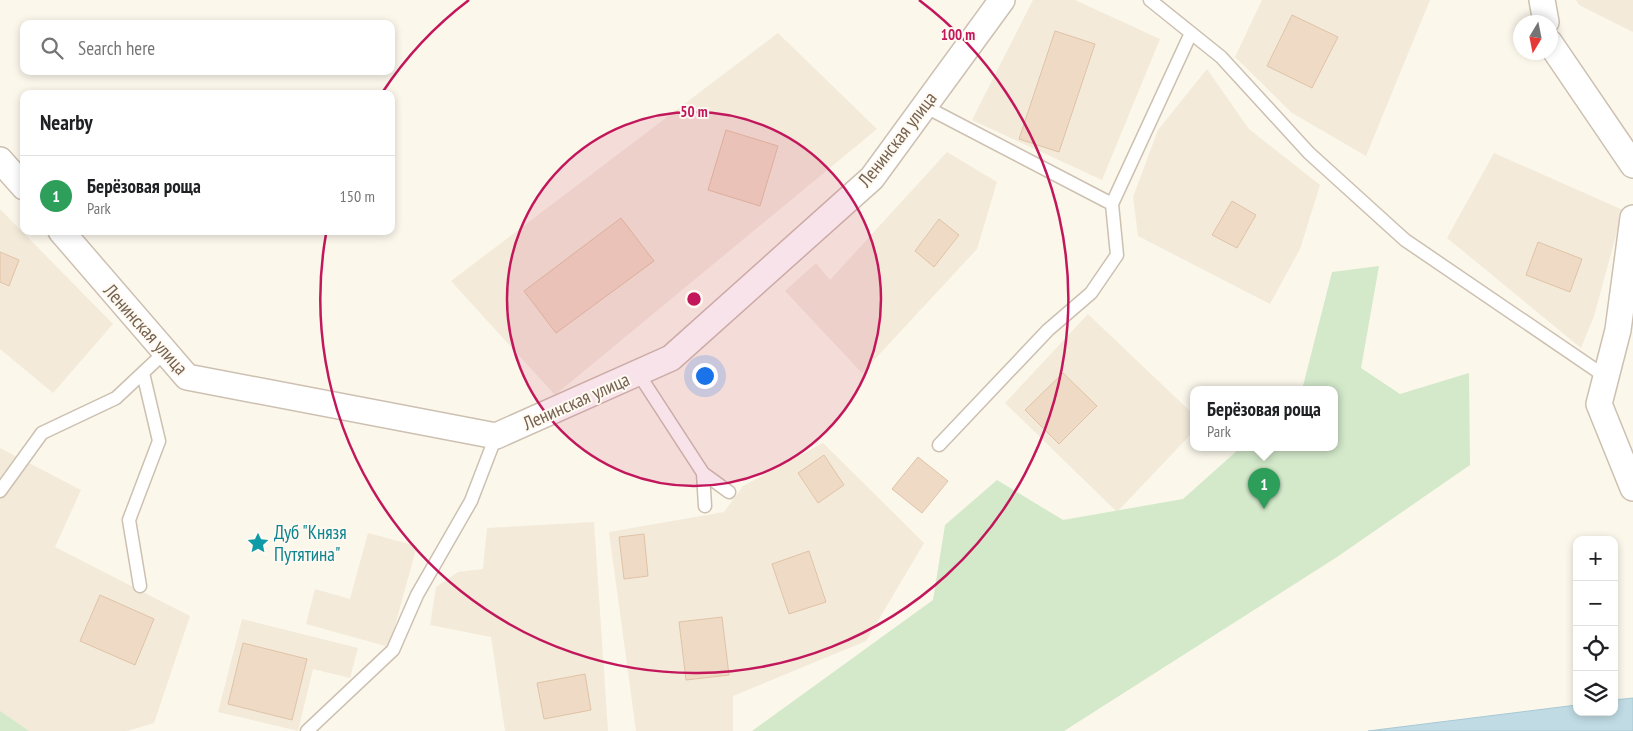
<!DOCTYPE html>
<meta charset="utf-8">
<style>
:root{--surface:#fff;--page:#f6f6f6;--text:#202124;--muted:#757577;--line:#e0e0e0;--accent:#744e3c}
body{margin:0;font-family:"PT Sans Narrow",sans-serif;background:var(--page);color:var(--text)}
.controls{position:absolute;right:15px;bottom:15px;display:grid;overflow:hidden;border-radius:10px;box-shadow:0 2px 8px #0003}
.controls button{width:45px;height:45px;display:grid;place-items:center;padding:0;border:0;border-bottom:1px solid var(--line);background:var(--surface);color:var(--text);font:25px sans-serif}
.compass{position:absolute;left:1513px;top:15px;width:45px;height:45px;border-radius:50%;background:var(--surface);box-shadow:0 2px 8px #0003;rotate:190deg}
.you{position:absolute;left:704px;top:375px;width:18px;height:18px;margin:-12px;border:4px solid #fff;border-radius:50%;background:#1a73e8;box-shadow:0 0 0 8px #1a73e833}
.badge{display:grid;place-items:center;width:32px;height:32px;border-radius:50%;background:var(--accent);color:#fff;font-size:16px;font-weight:700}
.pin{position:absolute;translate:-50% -41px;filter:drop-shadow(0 1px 2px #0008)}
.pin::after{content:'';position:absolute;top:26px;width:18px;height:15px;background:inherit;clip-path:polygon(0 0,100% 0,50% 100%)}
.popup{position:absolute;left:1190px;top:386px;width:148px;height:65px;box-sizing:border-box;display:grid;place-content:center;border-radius:10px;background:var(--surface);filter:drop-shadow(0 1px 4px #0005);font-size:16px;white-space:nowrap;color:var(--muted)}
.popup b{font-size:19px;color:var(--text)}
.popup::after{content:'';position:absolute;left:50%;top:100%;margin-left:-10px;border:10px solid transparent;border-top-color:var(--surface)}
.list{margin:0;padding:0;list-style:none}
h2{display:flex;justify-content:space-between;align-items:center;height:65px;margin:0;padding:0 20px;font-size:21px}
h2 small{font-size:16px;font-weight:400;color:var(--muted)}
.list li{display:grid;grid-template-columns:32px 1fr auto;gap:15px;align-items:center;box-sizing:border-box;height:80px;padding:0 20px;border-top:1px solid var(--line)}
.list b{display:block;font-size:19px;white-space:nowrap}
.list p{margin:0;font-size:16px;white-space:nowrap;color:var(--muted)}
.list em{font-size:16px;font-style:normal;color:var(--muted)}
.icon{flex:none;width:28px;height:28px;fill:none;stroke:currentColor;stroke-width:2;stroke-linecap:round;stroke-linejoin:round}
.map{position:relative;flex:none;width:1633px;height:731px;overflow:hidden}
.search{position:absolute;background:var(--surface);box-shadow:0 2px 8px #0003;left:20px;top:20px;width:375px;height:55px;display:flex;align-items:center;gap:12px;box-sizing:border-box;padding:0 18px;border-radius:10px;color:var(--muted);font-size:19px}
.panel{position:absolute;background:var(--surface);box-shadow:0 2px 8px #0003;left:20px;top:90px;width:375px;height:145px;border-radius:10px}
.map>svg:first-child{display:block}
.residential{fill:#f3eada}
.green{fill:#d3e9ca}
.water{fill:#c0dbe4;stroke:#a7c9d5}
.building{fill:#efdac5;stroke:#e0c3a6}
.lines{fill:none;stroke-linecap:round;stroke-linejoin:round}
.lane-casing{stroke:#cdc0b1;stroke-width:15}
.street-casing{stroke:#cdc0b1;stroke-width:28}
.lane{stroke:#fff;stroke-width:12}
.street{stroke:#fff;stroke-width:25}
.ring{fill:none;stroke:#c2185b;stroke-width:2.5}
.labels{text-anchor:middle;stroke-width:4;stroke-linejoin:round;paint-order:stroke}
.street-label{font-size:19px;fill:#75614f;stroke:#fefaf2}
.culture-label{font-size:19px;fill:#0d838f;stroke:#fefaf2;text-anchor:start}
.centre{fill:#c2185b;stroke:#fefaf2;stroke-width:2.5}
.ring-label{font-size:15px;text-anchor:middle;font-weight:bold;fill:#c2185b;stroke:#fefaf2;stroke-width:4;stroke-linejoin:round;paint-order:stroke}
</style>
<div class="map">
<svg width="1633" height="731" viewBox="0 0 1633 731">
<rect width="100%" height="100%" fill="#fbf7eb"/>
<path class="residential" d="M1033,0H1075L1160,39L1102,180L972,120Z
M1262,0H1430L1366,156L1292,113L1235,57Z
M1576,0H1633V32L1579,5Z
M778,33L877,129L555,395L451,281Z
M1207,69L1249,129L1320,185L1300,249L1270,304L1138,236L1133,197L1158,130Z
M947,152L997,182L977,249L862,373L785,291L816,263L830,280Z
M1494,153L1623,210L1594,316L1581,348L1447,238Z
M0,209L113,324L53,393L0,349Z
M1088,314L1194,415V431L1117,512L1005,403Z
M823,443L924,543L866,641L733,696V731H636L609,532L724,512L743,486Z
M0,448L81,490L55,547L190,616L154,723L127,731H6L0,727Z
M594,522L608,731H505L491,637L430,625L436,587L458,572L483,569L487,528Z
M368,533L417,546L389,647L306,624L315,589L350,599Z
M242,619L358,648L350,678L313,669L298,731L218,712Z"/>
<path class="green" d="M1379,266L1361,368L1400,394L1469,373L1470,465L1337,557L1064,731H752L933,600L945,525L997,480L1063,520L1183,499L1240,448H1334V390H1302L1332,272Z
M0,711L29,731H0Z"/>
<path class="water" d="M1633,698V731H1368L1577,705V712H1614V700Z"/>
<path class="building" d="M1292,15L1338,37L1312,88L1267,66Z
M1055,31L1095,44L1059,152L1019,139Z
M726,130L778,146L760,206L708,190Z
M1232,201L1256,215L1237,248L1212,235Z
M621,218L654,261L556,333L524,291Z
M939,219L959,235L934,267L915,251Z
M1538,242L1582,259L1570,292L1526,275Z
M0,252L19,260L9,286L0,282Z
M1063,373L1097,406L1059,444L1025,410Z
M824,455L844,485L818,503L798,473Z
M918,457L948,481L922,513L892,489Z
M644,534L648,576L624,579L619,537Z
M809,551L826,602L789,614L772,564Z
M100,595L154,619L135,665L80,641Z
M722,617L729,675L686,680L679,622Z
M243,643L307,659L292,720L228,704Z
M585,674L591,710L544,719L537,683Z"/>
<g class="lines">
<g class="lane-casing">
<path id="lane" d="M1150,0L1221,57L1309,153L1405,240L1606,377
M924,106L1112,204L1117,255L1091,293L1048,330L939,445
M1112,204L1191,33
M638,373L703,473L729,492
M703,473L705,506
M0,491L42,433L116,398L165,352
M140,586L129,520L159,441L143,373
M307,731L393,650L417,595L471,501L496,436"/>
</g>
<g class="street-casing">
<path id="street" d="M1542,0L1546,22
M1550,43L1633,165
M0,160L24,187
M1633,218L1618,330L1599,404L1633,488
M61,231L187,377L496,436L671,358L872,178L1002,0"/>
</g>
<use href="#lane" class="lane"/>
<use href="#street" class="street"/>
</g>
<circle cx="694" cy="299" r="187" fill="#c2185b" fill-opacity=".12"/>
<g class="ring">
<circle cx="694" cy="299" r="187"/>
<path d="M382 93A374 374 0 0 1 469 0M919 0A374 374 0 1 1 326 234"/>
</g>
<defs>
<g id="sight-bare" transform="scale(1.725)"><path d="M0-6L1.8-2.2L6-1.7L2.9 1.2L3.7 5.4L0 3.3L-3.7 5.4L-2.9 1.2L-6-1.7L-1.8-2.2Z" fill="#0f9aa8" stroke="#fefaf2" stroke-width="2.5" paint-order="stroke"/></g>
</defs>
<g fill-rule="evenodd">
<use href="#sight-bare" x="258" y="543"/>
</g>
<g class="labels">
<g class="street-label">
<text transform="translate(897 139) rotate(-52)" y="7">Ленинская улица</text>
<text transform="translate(146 329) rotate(48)" y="7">Ленинская улица</text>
<text transform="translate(576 401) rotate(-24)" y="7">Ленинская улица</text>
</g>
<g class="culture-label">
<text x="274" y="539">Дуб "Князя<tspan x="274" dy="22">Путятина"</tspan></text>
</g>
</g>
<circle cx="694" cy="299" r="8" class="centre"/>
<g class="ring-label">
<text x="958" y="40">100 m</text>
<text x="694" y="117">50 m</text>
</g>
</svg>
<div class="controls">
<button>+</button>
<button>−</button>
<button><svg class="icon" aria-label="locate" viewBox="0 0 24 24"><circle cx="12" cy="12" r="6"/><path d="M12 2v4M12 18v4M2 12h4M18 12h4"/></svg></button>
<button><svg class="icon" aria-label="layers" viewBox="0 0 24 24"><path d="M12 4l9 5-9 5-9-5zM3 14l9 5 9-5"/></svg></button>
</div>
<svg class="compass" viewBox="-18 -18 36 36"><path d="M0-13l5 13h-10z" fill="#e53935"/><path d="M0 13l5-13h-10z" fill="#757577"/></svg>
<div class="you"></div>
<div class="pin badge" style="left:1264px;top:509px;background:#2e9e5b">1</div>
<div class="popup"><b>Берёзовая роща</b>Park</div>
<div class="search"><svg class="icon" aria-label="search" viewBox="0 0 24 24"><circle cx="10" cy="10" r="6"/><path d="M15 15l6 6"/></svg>Search here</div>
<section class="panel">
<h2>Nearby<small></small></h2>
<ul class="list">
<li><span class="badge" style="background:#2e9e5b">1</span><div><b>Берёзовая роща</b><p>Park</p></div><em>150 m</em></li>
</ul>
</section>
</div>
